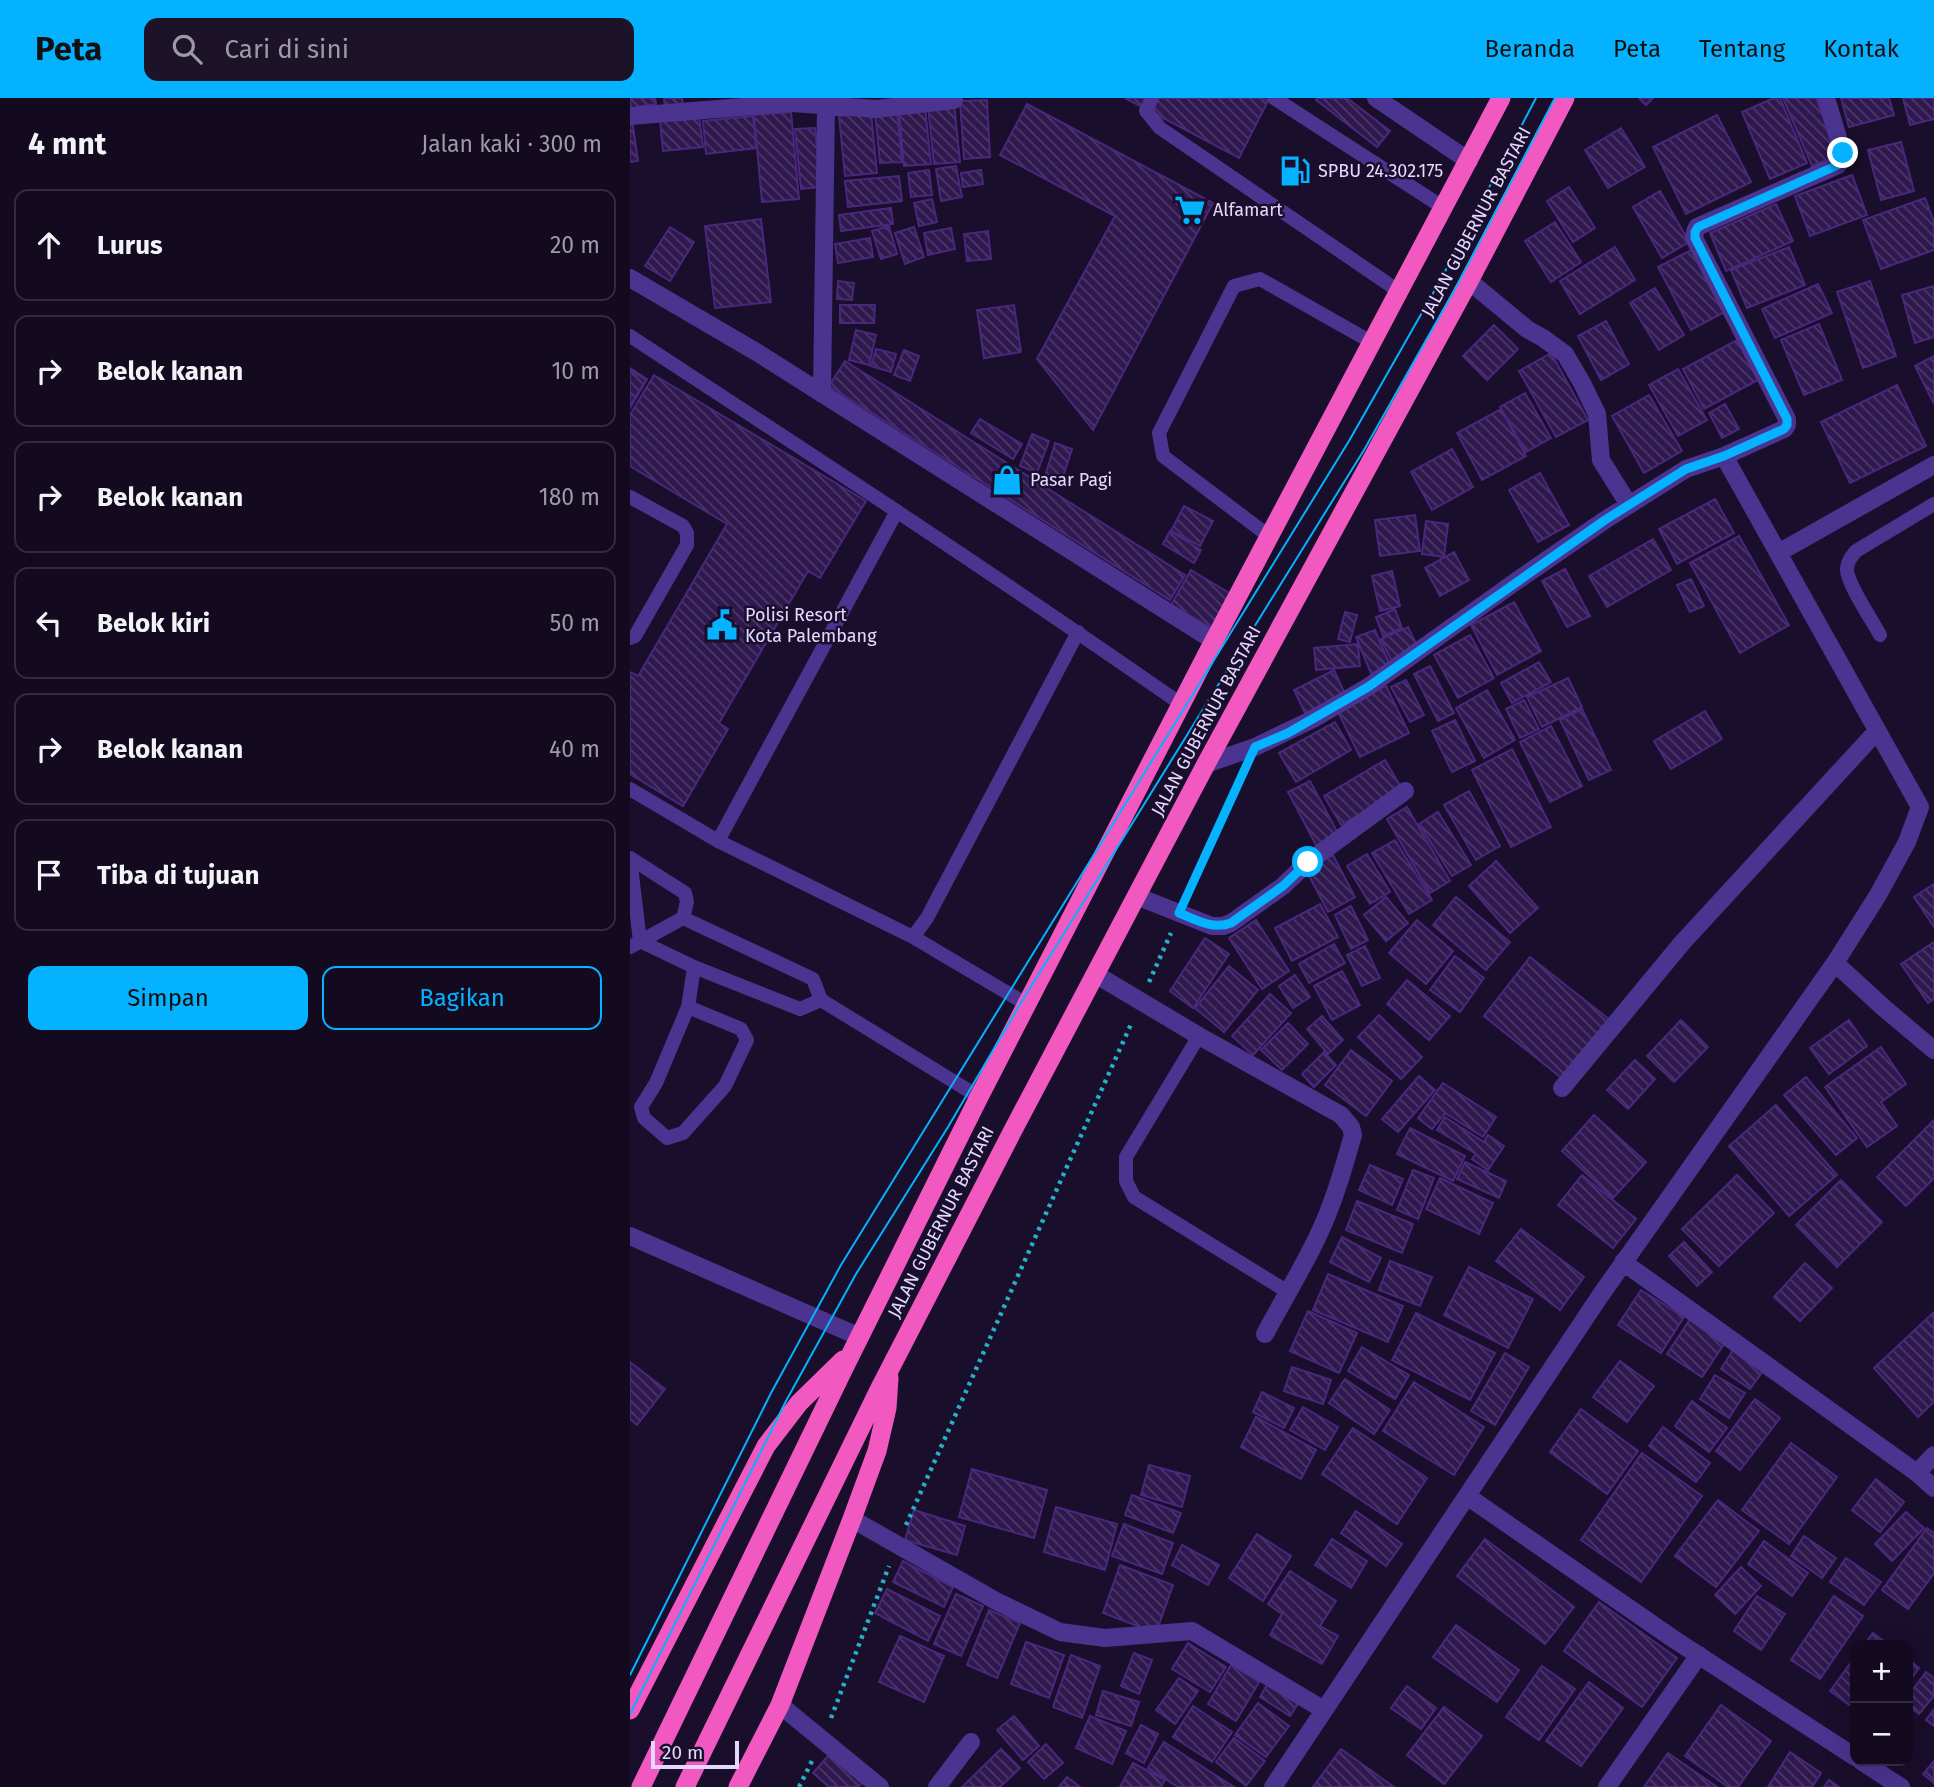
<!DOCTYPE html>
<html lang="id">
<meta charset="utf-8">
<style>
:root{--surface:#130a20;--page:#1c1329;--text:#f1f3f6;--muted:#9d9aa5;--line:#322b3e;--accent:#04b2ff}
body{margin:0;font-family:"Fira Sans",sans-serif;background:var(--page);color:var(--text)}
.controls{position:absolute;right:21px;bottom:21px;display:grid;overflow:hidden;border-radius:14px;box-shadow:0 7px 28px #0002}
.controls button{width:63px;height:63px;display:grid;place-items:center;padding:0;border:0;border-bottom:2px solid var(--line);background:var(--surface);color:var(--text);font:35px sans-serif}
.scale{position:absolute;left:21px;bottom:18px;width:88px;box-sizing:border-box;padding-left:7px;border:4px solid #e4d8ff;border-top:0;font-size:19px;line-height:24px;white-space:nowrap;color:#e4d8ff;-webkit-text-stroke:5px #190e2b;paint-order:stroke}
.stop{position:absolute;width:21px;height:21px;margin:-16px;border:5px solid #04b2ff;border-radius:50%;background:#fff}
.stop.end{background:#04b2ff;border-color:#fff;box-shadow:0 2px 7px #0008}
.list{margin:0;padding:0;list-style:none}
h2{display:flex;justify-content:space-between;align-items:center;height:91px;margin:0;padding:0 28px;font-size:30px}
h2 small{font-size:23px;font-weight:400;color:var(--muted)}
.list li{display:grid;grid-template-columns:46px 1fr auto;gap:21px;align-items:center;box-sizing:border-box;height:112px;margin:0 14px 14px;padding:0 14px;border:2px solid var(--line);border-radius:14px}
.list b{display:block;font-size:26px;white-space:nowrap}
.list em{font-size:23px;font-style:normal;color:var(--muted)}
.actions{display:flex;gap:14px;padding:21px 28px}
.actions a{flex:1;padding:16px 0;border:2px solid var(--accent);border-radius:14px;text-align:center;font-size:24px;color:var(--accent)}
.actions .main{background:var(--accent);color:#111}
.icon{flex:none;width:38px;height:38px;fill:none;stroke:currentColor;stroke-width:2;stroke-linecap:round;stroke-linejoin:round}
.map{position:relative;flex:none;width:1304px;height:1689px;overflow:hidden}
header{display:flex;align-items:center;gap:42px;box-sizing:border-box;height:98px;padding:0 35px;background:var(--accent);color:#111}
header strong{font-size:33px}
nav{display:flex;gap:38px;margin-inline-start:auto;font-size:24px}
.search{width:490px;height:63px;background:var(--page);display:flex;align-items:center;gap:18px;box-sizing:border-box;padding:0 24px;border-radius:14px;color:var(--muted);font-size:26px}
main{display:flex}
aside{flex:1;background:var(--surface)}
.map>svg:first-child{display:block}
.building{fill:url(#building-back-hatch);stroke:#4a277d;stroke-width:2}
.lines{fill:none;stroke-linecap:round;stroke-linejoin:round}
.path{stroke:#23b0c8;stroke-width:4.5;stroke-dasharray:3.5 5;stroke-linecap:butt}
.service{stroke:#4a348f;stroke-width:14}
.minor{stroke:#4a348f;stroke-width:18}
.trunk{stroke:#f259c0;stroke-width:19}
.tram{stroke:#04b2ff;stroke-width:2}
.route{stroke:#04b2ff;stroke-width:9}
.labels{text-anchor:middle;stroke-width:5;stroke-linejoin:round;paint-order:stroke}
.poi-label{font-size:18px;fill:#e4d8ff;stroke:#190e2b;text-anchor:start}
.street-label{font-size:18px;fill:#e4d8ff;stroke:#190e2b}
</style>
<header>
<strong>Peta</strong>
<div class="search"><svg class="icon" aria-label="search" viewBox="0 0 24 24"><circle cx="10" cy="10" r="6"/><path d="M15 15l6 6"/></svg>Cari di sini</div>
<nav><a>Beranda</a><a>Peta</a><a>Tentang</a><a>Kontak</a></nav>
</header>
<main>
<aside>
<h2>4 mnt<small>Jalan kaki · 300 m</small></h2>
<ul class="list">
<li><svg class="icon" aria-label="ahead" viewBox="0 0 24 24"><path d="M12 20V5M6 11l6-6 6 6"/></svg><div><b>Lurus</b></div><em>20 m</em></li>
<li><svg class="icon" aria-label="right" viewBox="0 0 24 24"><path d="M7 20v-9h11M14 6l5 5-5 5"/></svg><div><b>Belok kanan</b></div><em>10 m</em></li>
<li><svg class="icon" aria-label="right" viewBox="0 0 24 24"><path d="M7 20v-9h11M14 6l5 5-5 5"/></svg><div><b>Belok kanan</b></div><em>180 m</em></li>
<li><svg class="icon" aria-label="left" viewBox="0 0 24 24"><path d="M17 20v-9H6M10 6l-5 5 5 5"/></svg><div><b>Belok kiri</b></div><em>50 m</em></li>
<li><svg class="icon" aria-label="right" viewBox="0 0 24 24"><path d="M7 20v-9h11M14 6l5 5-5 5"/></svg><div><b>Belok kanan</b></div><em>40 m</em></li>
<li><svg class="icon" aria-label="arrive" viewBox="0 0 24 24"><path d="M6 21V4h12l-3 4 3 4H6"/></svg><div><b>Tiba di tujuan</b></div></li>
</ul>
<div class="actions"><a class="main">Simpan</a><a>Bagikan</a></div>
</aside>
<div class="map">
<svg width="1304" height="1689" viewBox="0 0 1304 1689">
<defs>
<pattern id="building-back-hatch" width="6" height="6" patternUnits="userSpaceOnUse" patternTransform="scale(1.75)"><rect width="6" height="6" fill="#2e184e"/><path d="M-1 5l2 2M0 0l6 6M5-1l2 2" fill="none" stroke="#4c3969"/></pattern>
</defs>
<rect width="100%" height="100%" fill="#190e2b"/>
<path class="building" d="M0,0H25L26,6L1,10Z
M34,0H52L53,8L35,10Z
M495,0H633L638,3L609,60Z
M687,0H717L760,33L747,49L686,2Z
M1009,0H1023L1016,7Z
M1144,0H1150L1177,65L1140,81L1112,14Z
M1153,0H1186L1210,57L1182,68Z
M1211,0H1259L1264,17L1219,29Z
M1273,0H1304V21L1280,27Z
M357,2L360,59L334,61L330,3Z
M324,5L330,64L304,66L298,8Z
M397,6L583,105L463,332L407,261L485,118L370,57Z
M295,10L301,66L274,68L269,12Z
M267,13L272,64L250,65L245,14Z
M161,14L169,101L132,104L124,17Z
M241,15L247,75L215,78L209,18Z
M1087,17L1121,84L1056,116L1023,49Z
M69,18L73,49L33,53L30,22Z
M123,18L126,50L76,56L73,23Z
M2,22L8,63L0,64V23Z
M185,30L191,89L171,91L165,31Z
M991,30L1015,69L978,90L955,52Z
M1271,44L1284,93L1251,102L1238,52Z
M326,68L332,99L311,103L306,71Z
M299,72L302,97L281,99L278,75Z
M351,72L353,86L333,89L331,75Z
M1222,77L1237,117L1180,138L1165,98Z
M269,78L272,103L218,109L215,83Z
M939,89L965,130L943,144L917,103Z
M1030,93L1059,144L1032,160L1003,109Z
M1295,100L1304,124V152L1251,171L1233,122Z
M302,101L307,124L289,128L284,105Z
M1146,106L1163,143L1096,173L1080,135Z
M261,110L263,126L211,133L209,117Z
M131,121L141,204L85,210L75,128Z
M925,124L951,164L921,184L895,143Z
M259,128L267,156L251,161L242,133Z
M40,129L64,144L40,183L15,168Z
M284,129L294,159L275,166L265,135Z
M321,130L325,151L298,157L294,135Z
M358,133L361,161L337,163L334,136Z
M240,140L243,159L208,165L205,146Z
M985,149L1005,182L950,216L930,183Z
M1159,149L1175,187L1117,210L1101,172Z
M1065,150L1098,212L1061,232L1028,169Z
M208,183L224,185L222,202L207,201Z
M1240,183L1266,258L1233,270L1207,194Z
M1188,186L1202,215L1145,240L1132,211Z
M1304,188V239L1285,245L1272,197Z
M1025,190L1054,237L1029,252L1000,205Z
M210,207H245L244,225H210Z
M384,207L391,254L354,260L347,212Z
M976,223L999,266L971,282L948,238Z
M1189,226L1212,282L1174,297L1151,242Z
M864,227L888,251L857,282L833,258Z
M226,232L246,237L239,267L219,262Z
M1107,242L1128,282L1074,311L1053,271Z
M246,251L266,256L261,274L241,268Z
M274,252L289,258L280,283L264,277Z
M921,255L958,322L926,339L889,273Z
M1304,258V306L1285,268Z
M215,263L555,477L540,502L199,288Z
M0,270L17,281L0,310Z
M1048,271L1077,322L1048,338L1019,287Z
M0,272L16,282L0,308Z
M24,277L236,403L190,480L178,473L89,625L98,631L53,708L0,676V574L8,578L97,426L0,368V317Z
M1267,287L1296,348L1220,385L1191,324Z
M895,295L921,340L896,354L870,309Z
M1019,297L1052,353L1014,375L982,318Z
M1095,306L1109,331L1092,340L1079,315Z
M871,311L896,358L852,382L827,335Z
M350,321L392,346L383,361L341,335Z
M402,336L419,343L407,375L390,368Z
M425,345L442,351L430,388L414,382Z
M822,351L843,389L802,412L781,374Z
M910,375L939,427L908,444L879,392Z
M1085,401L1104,435L1047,466L1029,431Z
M554,408L583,423L570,448L541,433Z
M785,417L790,453L750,458L745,422Z
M796,423L818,426L814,459L792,456Z
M540,433L571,452L564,465L533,446Z
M1109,438L1159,527L1110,555L1060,465Z
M1023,441L1041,472L977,509L959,478Z
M824,454L839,482L810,498L795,470Z
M935,471L960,518L937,529L912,483Z
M561,472L601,496L582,530L541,507Z
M762,473L770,508L750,513L742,478Z
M1061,481L1074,508L1060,514L1047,487Z
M884,504L911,553L867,577L841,527Z
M765,511L772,530L753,538L746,519Z
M715,514L727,517L720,544L708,541Z
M778,529L789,552L762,564L751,541Z
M745,532L761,570L742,578L726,539Z
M840,537L864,580L828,600L804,557Z
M728,546L730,568L686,572L684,550Z
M909,564L921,584L882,605L871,585Z
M800,568L824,615L808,623L784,576Z
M704,572L715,596L675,615L664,592Z
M938,580L952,609L912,629L897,599Z
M776,582L794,617L780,624L761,589Z
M756,588L779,635L730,659L707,612Z
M857,592L885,642L854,660L826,610Z
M894,602L909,631L890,640L876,611Z
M952,611L981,672L959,682L930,622Z
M1075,613L1092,641L1041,671L1024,643Z
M825,622L845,663L822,674L802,633Z
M705,624L721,652L666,684L649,655Z
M921,628L952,688L920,704L890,644Z
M882,651L921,729L881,749L842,672Z
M755,662L772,691L711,727L694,698Z
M680,683L709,737L687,749L658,694Z
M839,693L870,748L846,762L814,707Z
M777,709L820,783L800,795L757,721Z
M808,714L841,767L822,778L789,726Z
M765,742L802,802L779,816L742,755Z
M737,756L760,794L740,806L717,768Z
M703,757L725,799L698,814L676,772Z
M866,763L908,810L880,835L839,788Z
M1304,786V829L1284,799Z
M756,799L778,825L756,843L734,817Z
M826,799L880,844L856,872L803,827Z
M690,806L708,839L662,863L645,830Z
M721,808L738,842L721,851L705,817Z
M626,822L659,873L632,891L599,840Z
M787,822L823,853L796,886L759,855Z
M575,840L599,856L563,910L540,893Z
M1304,844V901L1298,905L1271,866Z
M704,846L715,865L679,885L669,866Z
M735,848L750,880L732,888L717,857Z
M825,858L854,880L830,914L800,892Z
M900,859L980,922L934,982L854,918Z
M599,868L628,892L594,934L565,910Z
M712,873L730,907L702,922L684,888Z
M665,877L680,899L663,910L649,888Z
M777,882L820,918L799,942L757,906Z
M640,896L661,915L623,957L602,938Z
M749,917L792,959L771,981L728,939Z
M692,918L713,942L698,956L677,931Z
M1051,922L1078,949L1044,984L1017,958Z
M1219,922L1237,948L1199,976L1180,950Z
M658,925L678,946L652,972L631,952Z
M1251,949L1276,986L1251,1004L1267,1028L1237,1049L1195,989Z
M721,952L762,983L736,1018L695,987Z
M694,954L706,967L684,989L672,976Z
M1005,962L1025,981L998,1011L977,992Z
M789,978L805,992L768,1034L752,1021Z
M1176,979L1227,1040L1206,1057L1154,997Z
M813,985L866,1019L853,1039L815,1015L802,1031L788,1020Z
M1146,1007L1207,1077L1159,1118L1099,1048Z
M964,1017L1016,1064L983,1100L932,1053Z
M815,1019L854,1044L858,1037L874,1048L858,1072L842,1061L846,1056L807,1032Z
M1304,1022V1080L1276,1108L1247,1079Z
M780,1030L835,1058L823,1083L767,1056Z
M835,1064L876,1083L869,1100L827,1081Z
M740,1067L773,1081L762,1107L729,1092Z
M783,1072L804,1080L788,1121L767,1112Z
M952,1077L1006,1121L983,1150L928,1107Z
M1107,1077L1144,1115L1089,1168L1052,1131Z
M810,1080L863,1105L849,1136L796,1111Z
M1211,1082L1252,1124L1207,1169L1166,1127Z
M727,1103L783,1126L772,1155L716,1132Z
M891,1131L954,1179L930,1212L866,1163Z
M712,1139L751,1160L739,1184L700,1164Z
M1054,1144L1082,1174L1067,1188L1039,1158Z
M760,1163L802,1179L790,1208L749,1192Z
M1175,1165L1202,1190L1170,1223L1144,1199Z
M839,1169L903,1201L878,1250L814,1217Z
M698,1176L773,1208L758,1244L683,1212Z
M1011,1192L1054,1219L1031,1255L988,1227Z
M678,1213L727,1235L709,1275L660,1253Z
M1304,1214V1304L1288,1319L1244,1270Z
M786,1215L865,1255L840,1302L762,1262Z
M1061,1220L1096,1243L1072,1279L1037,1256Z
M732,1249L779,1277L765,1301L718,1273Z
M1105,1249L1135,1270L1120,1291L1091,1271Z
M875,1255L899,1269L865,1327L841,1313Z
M990,1263L1024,1288L997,1324L963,1299Z
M0,1264L35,1291L7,1327L0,1321Z
M662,1269L701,1282L693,1306L654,1293Z
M1085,1277L1115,1295L1099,1320L1070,1301Z
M715,1281L760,1312L744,1336L699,1305Z
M784,1284L854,1329L824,1377L753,1333Z
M632,1294L664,1310L654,1330L623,1314Z
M1125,1301L1150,1320L1110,1372L1086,1353Z
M1062,1303L1097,1330L1079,1354L1045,1328Z
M673,1309L708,1329L695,1352L660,1332Z
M951,1311L1008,1353L977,1396L920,1354Z
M626,1319L686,1352L671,1381L611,1349Z
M1033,1329L1080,1365L1066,1384L1019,1348Z
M723,1330L797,1380L767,1426L692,1376Z
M1161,1345L1207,1379L1159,1446L1112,1412Z
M1012,1355L1072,1398L1011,1484L951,1442Z
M519,1367L560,1378L552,1409L511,1397Z
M342,1371L417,1392L404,1440L329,1419Z
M1246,1381L1274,1404L1250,1434L1222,1412Z
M502,1397L551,1415L543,1435L495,1417Z
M1088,1402L1129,1433L1086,1489L1045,1458Z
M426,1409L487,1426L475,1472L414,1454Z
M284,1412L335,1428L327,1457L275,1442Z
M726,1413L772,1446L756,1468L711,1435Z
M1276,1414L1294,1430L1262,1463L1245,1446Z
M494,1426L543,1445L532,1476L482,1458Z
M1297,1430L1304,1435V1475L1278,1511L1252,1492Z
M627,1436L661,1458L633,1503L599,1480Z
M1174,1438L1206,1460L1192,1480L1161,1458Z
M702,1441L737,1463L721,1490L685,1467Z
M855,1441L944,1509L915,1546L827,1478Z
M1134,1443L1178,1475L1162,1498L1118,1466Z
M552,1447L589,1467L578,1487L542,1467Z
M1216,1460L1251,1484L1234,1507L1200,1484Z
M273,1463L323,1489L314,1509L263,1484Z
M490,1467L543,1487L526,1535L473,1515Z
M1111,1469L1131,1488L1105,1516L1085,1497Z
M660,1473L706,1503L690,1528L708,1538L692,1566L640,1537L652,1516L638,1506Z
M257,1491L310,1518L298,1543L245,1515Z
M326,1496L353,1508L331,1558L304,1546Z
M1127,1498L1155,1516L1131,1552L1104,1533Z
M1204,1498L1233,1518L1190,1581L1161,1562Z
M969,1504L1047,1560L1012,1609L934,1553Z
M359,1512L390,1525L367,1580L337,1567Z
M826,1527L889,1572L867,1604L803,1559Z
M1243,1535L1259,1547H1234Z
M270,1538L314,1558L294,1604L249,1584Z
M396,1544L434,1557L419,1600L381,1586Z
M558,1545L596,1569L580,1594L542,1571Z
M504,1555L522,1562L509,1596L491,1588Z
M441,1557L470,1568L452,1620L423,1609Z
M1225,1559V1611L1200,1593Z
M1278,1561L1289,1570L1278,1585Z
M601,1567L629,1584L606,1623L578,1606Z
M912,1568L945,1591L909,1642L876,1619Z
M1296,1574L1304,1580V1598L1289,1616L1278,1607V1598Z
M549,1580L568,1593L545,1626L526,1612Z
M959,1584L993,1610L951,1668L916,1643Z
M638,1585L669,1604L660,1618L630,1599Z
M777,1588L806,1610L791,1631L761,1610Z
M473,1593L509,1604L501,1628L466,1617Z
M628,1605L659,1628L636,1659L605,1637Z
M1091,1607L1141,1643L1108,1689H1098L1055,1658Z
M563,1608L602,1634L582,1664L543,1639Z
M814,1609L852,1638L814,1686L777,1657Z
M1304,1611V1628L1296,1622Z
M384,1618L409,1648L393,1662L367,1632Z
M460,1618L496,1633L482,1666L446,1650Z
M511,1627L528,1636L514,1665L496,1655Z
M604,1640L635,1663L616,1688L586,1664Z
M534,1644L604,1689H548L518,1670Z
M416,1646L433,1665L414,1681L398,1664Z
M371,1651L390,1670L370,1689H332Z
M711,1651L764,1689H683Z
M1160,1654L1191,1675L1182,1689H1138Z
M1038,1655L1087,1689H1014Z
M199,1657L232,1685L228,1689H199L183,1675Z
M1304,1663V1685L1293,1676Z
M503,1665L535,1682L531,1689H490Z
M437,1679L450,1689H429Z
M1199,1682L1209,1689H1194Z"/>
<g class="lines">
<path class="path" d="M559,795L612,678
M519,884L541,835
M276,1427L502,924
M201,1620L259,1468
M169,1689L182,1663"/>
<path class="service" d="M522,0L516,13L530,30L770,194
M644,0L814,110
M0,238C185,359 370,480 551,606
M0,399L53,428L57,435V447L5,538L0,540
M640,439L533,358L529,335L604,188L630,181L743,245
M1250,537C1242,522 1218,487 1217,472C1217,464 1221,459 1226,453L1304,406
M0,691L88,743L283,839L398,907
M88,743L267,413
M0,760L55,795L57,804L53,820L0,849
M0,760L10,843
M53,820L183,881L191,902L349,999
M283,839L297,820L448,534
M10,843L64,869L170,911L191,902
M58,909L111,931L117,942L95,988L53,1035L37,1040L14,1020L11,1009L26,985L58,909L64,869
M569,938L496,1059V1083L504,1099L658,1194"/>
<path class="minor" d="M746,0L839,63
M0,18L162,5L246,11L324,2
M0,180L128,255L584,543
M839,183L897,231L913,240L935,256L952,285L967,316L971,362L999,407
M192,296L196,8
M1148,455L1304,367
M576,666L625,649L683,621L738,589L885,484L975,422L1056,371L1094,358L1154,331L1157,327V321L1064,140L1065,134L1067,129L1208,67L1212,62L1213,56L1196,0
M506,798L582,828H593L601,825L653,788L678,764L775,693
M1205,865L1254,910L1304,952
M465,876L569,938L711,1017L721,1029L723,1037C713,1072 703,1107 687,1140C671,1173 652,1204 635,1236
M932,990L1052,845L1247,633
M0,1138L230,1239
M993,1164L1287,1375L1304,1390
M1287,1375L1304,1357
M837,1398L1045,1542L1225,1659
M222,1421L366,1503L430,1534L475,1540L562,1533L694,1612
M150,1607L250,1689
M1231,1663L1271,1689
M307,1689L341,1644
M643,1689L970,1198L1205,865L1248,797L1277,744L1290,709L1094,358
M977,1689L1069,1557"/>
<path class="trunk" d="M0,1612L136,1348L169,1305L213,1262
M11,1689L214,1270L349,999L576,558L871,0
M55,1689L250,1290L381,1036L576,666L839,183L935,0
M108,1689L150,1607L222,1421L247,1353L257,1310L259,1280"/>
<path class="tram" d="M0,1577L141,1295L211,1167L719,343L810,183L906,0
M0,1616L156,1303L226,1176L318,1029L392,903L734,352L825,191L925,0"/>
</g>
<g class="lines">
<path class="route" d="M678,764L653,788L601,825C583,832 566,822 549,815L625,649L658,635L738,589L975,422L1056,371L1094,358L1154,331L1157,327V321L1065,140V134L1068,129L1208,67L1212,62L1213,55"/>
</g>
<defs>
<g id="fuel-bare" transform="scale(2.415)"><path d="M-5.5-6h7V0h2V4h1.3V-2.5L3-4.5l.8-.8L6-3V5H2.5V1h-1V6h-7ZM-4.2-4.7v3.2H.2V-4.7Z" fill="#04b2ff" stroke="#190e2b" stroke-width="2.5" paint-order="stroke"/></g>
<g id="supermarket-bare" transform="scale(2.415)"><path d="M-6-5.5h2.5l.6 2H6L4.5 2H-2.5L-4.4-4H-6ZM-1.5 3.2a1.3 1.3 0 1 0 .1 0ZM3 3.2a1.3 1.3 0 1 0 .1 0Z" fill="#04b2ff" stroke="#190e2b" stroke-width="2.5" paint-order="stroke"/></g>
<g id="shop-bare" transform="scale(2.415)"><path d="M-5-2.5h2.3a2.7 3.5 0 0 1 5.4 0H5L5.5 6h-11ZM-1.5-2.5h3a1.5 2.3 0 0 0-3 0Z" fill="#04b2ff" stroke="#190e2b" stroke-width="2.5" paint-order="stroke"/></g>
<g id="civic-bare" transform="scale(2.415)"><path d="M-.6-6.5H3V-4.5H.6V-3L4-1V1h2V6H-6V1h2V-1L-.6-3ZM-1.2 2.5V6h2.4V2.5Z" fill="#04b2ff" stroke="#190e2b" stroke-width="2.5" paint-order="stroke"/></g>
</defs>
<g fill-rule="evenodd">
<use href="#fuel-bare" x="665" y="73"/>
<use href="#supermarket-bare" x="560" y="112"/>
<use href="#shop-bare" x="377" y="382"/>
<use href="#civic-bare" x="92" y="527"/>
</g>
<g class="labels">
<g class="poi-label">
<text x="688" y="79">SPBU 24.302.175</text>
<text x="583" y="118">Alfamart</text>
<text x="400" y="388">Pasar Pagi</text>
<text x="115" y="523">Polisi Resort<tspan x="115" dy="21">Kota Palembang</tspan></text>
</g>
<g class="street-label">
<text transform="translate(846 124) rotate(-62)" y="6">JALAN GUBERNUR BASTARI</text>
<text transform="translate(576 623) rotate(-62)" y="6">JALAN GUBERNUR BASTARI</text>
<text transform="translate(311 1124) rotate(-63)" y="6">JALAN GUBERNUR BASTARI</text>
</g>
</g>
</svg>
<div class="controls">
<button>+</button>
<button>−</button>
</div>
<div class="scale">20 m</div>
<div class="stop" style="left:678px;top:764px"></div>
<div class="stop end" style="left:1213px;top:55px"></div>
</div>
</main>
